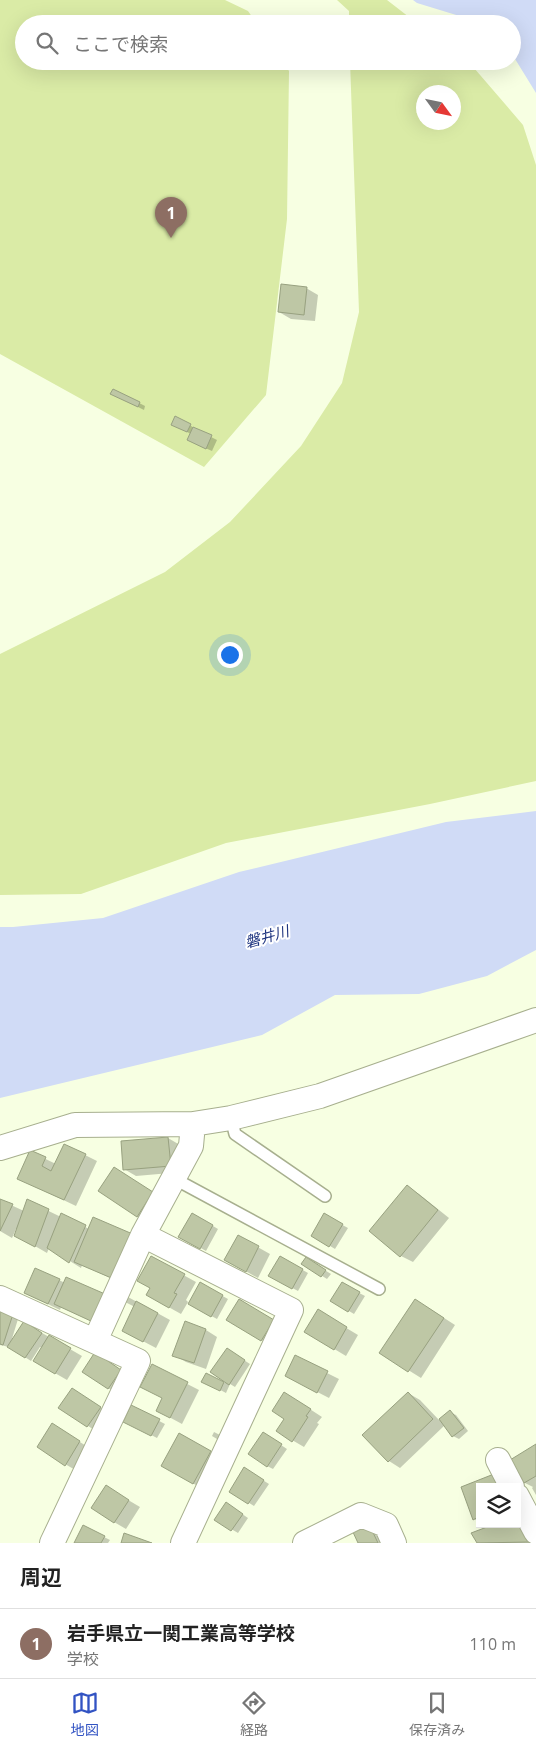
<!DOCTYPE html>
<html lang="ja">
<meta charset="utf-8">
<style>
:root{--surface:#fff;--page:#f6f6f6;--text:#222;--muted:#767676;--line:#e0e0e0;--accent:#3253c3}
body{margin:0;font-family:"Open Sans","Noto Sans JP",sans-serif;background:var(--page);color:var(--text)}
.controls{position:absolute;right:15px;bottom:15px;display:grid;overflow:hidden;border-radius:0px;box-shadow:0 5px 20px #0002}
.controls button{width:45px;height:45px;display:grid;place-items:center;padding:0;border:0;border-bottom:1px solid var(--line);background:var(--surface);color:var(--text);font:25px sans-serif}
.compass{position:absolute;left:416px;top:85px;width:45px;height:45px;border-radius:50%;background:var(--surface);box-shadow:0 5px 20px #0002;rotate:123deg}
.you{position:absolute;left:229px;top:654px;width:18px;height:18px;margin:-12px;border:4px solid #fff;border-radius:50%;background:#1a73e8;box-shadow:0 0 0 8px #1a73e833}
.badge{display:grid;place-items:center;width:32px;height:32px;border-radius:50%;background:var(--accent);color:#fff;font-size:16px;font-weight:700}
.pin{position:absolute;translate:-50% -41px;filter:drop-shadow(0 1px 2px #0008)}
.pin::after{content:'';position:absolute;top:26px;width:18px;height:15px;background:inherit;clip-path:polygon(0 0,100% 0,50% 100%)}
.list{margin:0;padding:0;list-style:none}
h2{display:flex;justify-content:space-between;align-items:center;height:65px;margin:0;padding:0 20px;font-size:21px}
h2 small{font-size:16px;font-weight:400;color:var(--muted)}
.list li{display:grid;grid-template-columns:32px 1fr auto;gap:15px;align-items:center;box-sizing:border-box;height:70px;padding:0 20px;border-top:1px solid var(--line)}
.list b{display:block;font-size:19px;white-space:nowrap}
.list p{margin:0;font-size:16px;white-space:nowrap;color:var(--muted)}
.list em{font-size:16px;font-style:normal;color:var(--muted)}
.icon{flex:none;width:28px;height:28px;fill:none;stroke:currentColor;stroke-width:2;stroke-linecap:round;stroke-linejoin:round}
.map{position:relative;flex:none;width:536px;height:1543px;overflow:hidden}
.search{position:absolute;background:var(--surface);box-shadow:0 5px 20px #0002;left:15px;right:15px;top:15px;height:55px;display:flex;align-items:center;gap:12px;box-sizing:border-box;padding:0 18px;border-radius:28px;color:var(--muted);font-size:19px}
.sheet{height:135px;background:var(--surface)}
nav{display:flex;justify-content:space-around;align-items:center;box-sizing:border-box;height:70px;border-top:1px solid var(--line);background:var(--surface);font-size:14px;color:var(--muted)}
nav a{display:grid;justify-items:center;gap:2px}
nav .on{color:var(--accent)}
.map>svg:first-child{display:block}
.green{fill:#daeba6;fill-rule:evenodd}
.water{fill:#d0dbf6}
.shadow{fill:#0003}
.building{fill:#bec7a5;stroke:#98a180}
.lines{fill:none;stroke-linecap:round;stroke-linejoin:round}
.lane-casing{stroke:#a7af8e;stroke-width:14}
.street-casing{stroke:#a7af8e;stroke-width:26}
.lane{stroke:#fff;stroke-width:11}
.street{stroke:#fff;stroke-width:24}
.labels{text-anchor:middle;stroke-width:4;stroke-linejoin:round;paint-order:stroke}
.water-label{font-size:15px;font-style:italic;fill:#1f3580;stroke:#fff}
</style>
<div class="map">
<svg width="536" height="1543" viewBox="0 0 536 1543">
<rect width="100%" height="100%" fill="#f7ffe2"/>
<path class="green" d="M0,0H225L248,11L257,24H24V61H282L289,71L287,219L266,395L204,467L0,354Z
M337,0H387L418,24H349V11Z
M350,61H468L523,125L536,165V781L430,804L226,843L81,894L0,895V654L165,572L230,522L301,446L342,383L359,312ZM454,92V122H424V92Z"/>
<path class="water" d="M413,0H536V93L512,54V24H476L466,18L417,3Z
M536,811V950L487,976L419,994L335,995L262,1035L0,1098V927H13L103,918L239,872L446,822Z"/>
<path class="shadow" d="M306,288L318,295L315,321L291,319L279,312Z
M114,390L145,406L144,410L118,397Z
M190,425L195,429L217,440L212,451L194,443L191,434L179,428Z
M168,1138L180,1145L182,1172L136,1176L124,1169L122,1142Z
M31,1152L56,1164L85,1155L97,1161L76,1206L19,1179Z
M114,1168L164,1200L149,1223L137,1216Z
M407,1187L419,1194L449,1218L413,1262L401,1256Z
M0,1200L24,1211L28,1201L61,1217L62,1215L89,1229L128,1286L82,1265L81,1268L49,1248L47,1253L16,1235L17,1230L16,1229L12,1238L0,1231Z
M193,1214L218,1229L206,1251L180,1236Z
M324,1215L348,1228L335,1249L312,1235Z
M238,1236L270,1254L258,1278L226,1260Z
M151,1257L196,1282L186,1300L188,1302L181,1314L147,1295L151,1288Z
M280,1257L308,1273L298,1291L270,1276Z
M312,1262L331,1274L327,1279L303,1264Z
M59,1280L65,1283L105,1327L61,1307L60,1310L25,1293Z
M201,1284L228,1299L217,1319L189,1304Z
M342,1284L365,1296L354,1314L332,1301Z
M128,1297L170,1320L156,1348L135,1337V1307L125,1302Z
M239,1301L285,1327L273,1347L228,1320Z
M427,1307L455,1325L421,1378L381,1353Z
M318,1311L358,1335L346,1356L306,1332Z
M0,1312L18,1319L11,1342L30,1326L82,1356L67,1380L34,1361L42,1348L40,1347L31,1361L9,1347L0,1345Z
M206,1330L217,1337L206,1369L186,1362L174,1355Z
M233,1353L250,1364L235,1387L230,1384L226,1393L209,1384L206,1374L225,1383Z
M107,1361L132,1377L120,1395L108,1388Z
M152,1366L199,1390L182,1424L169,1417Z
M327,1373L339,1379L329,1398L298,1382Z
M408,1393L420,1400L439,1420L450,1412L456,1415L468,1431L459,1439L453,1436L445,1425L400,1468L389,1461Z
M84,1397L112,1415L99,1433L60,1408Z
M296,1400L322,1417L317,1423L319,1424L304,1447L292,1440L286,1419Z
M132,1407L165,1424L157,1438L130,1424Z
M64,1432L91,1449L77,1471L65,1464Z
M214,1432L224,1437L222,1442L212,1436Z
M179,1435L222,1459L205,1490L174,1473Z
M269,1437L287,1449L273,1469L267,1466Z
M536,1445V1495L532,1488L533,1487L525,1483L512,1461Z
M250,1472L269,1484L254,1506L230,1491Z
M494,1476L480,1487V1522L474,1519L462,1487Z
M118,1494L140,1507L126,1529L114,1522Z
M232,1507L248,1518L238,1533L216,1520Z
M499,1524L536,1543H478L473,1534Z
M84,1527L110,1540L108,1543H76Z
M374,1527L382,1543H359Z"/>
<path class="building" d="M281,284L307,287L304,315L278,312Z
M113,389L140,402L138,407L110,394Z
M175,416L191,424L187,432L171,425Z
M193,427L212,435L206,449L187,440Z
M168,1137L171,1166L123,1170L121,1141Z
M64,1144L86,1154L64,1200L17,1179L30,1150L46,1157L42,1166L51,1171Z
M114,1167L153,1192L137,1217L98,1191Z
M407,1185L438,1210L400,1257L369,1231Z
M0,1199L13,1204L0,1231Z
M27,1199L49,1209L35,1247L14,1236Z
M61,1213L86,1225L69,1263L47,1248Z
M192,1213L213,1225L200,1249L178,1237Z
M324,1213L343,1224L329,1247L311,1236Z
M93,1217L135,1235L116,1280L74,1262Z
M238,1235L259,1246L246,1272L224,1260Z
M151,1256L185,1274L174,1293L177,1294L169,1308L146,1295L150,1288L137,1281Z
M280,1256L303,1269L292,1289L268,1276Z
M306,1257L326,1270L321,1277L301,1264Z
M35,1268L60,1279L48,1304L24,1293Z
M66,1277L105,1294L93,1322L54,1304Z
M200,1282L223,1295L211,1317L188,1304Z
M342,1282L360,1292L348,1312L330,1301Z
M239,1299L274,1320L261,1341L226,1320Z
M415,1299L444,1318L408,1372L379,1353Z
M136,1301L158,1313L143,1342L122,1331Z
M318,1309L347,1327L334,1350L304,1332Z
M0,1310L13,1314L3,1345L0,1344Z
M24,1321L42,1333L25,1358L7,1347Z
M185,1321L206,1329L194,1363L172,1356Z
M49,1335L71,1348L55,1374L33,1361Z
M227,1348L245,1360L229,1385L210,1372Z
M95,1352L121,1370L108,1389L82,1372Z
M295,1355L328,1371L317,1393L285,1376Z
M152,1364L188,1382L170,1418L156,1411L162,1398L140,1387Z
M206,1373L224,1382L220,1391L201,1382Z
M72,1388L101,1407L87,1427L58,1408Z
M284,1392L311,1409L306,1416L308,1417L292,1442L276,1431L284,1419L272,1411Z
M408,1392L433,1419L388,1462L362,1435Z
M131,1405L160,1419L151,1436L123,1422Z
M450,1410L464,1428L452,1437L439,1419Z
M52,1423L80,1441L65,1466L37,1447Z
M263,1432L282,1444L267,1467L248,1454Z
M179,1433L211,1451L193,1484L161,1466Z
M536,1444V1476L524,1483L510,1460Z
M244,1467L264,1480L248,1504L229,1492Z
M494,1474L500,1487H480V1516L473,1520L461,1487Z
M106,1485L129,1500L114,1523L91,1508Z
M226,1502L243,1514L231,1531L214,1520Z
M517,1521L529,1542L477,1543L471,1533L495,1524H517Z
M368,1522L378,1543H358L352,1530Z
M83,1525L105,1536L101,1543H74Z
M124,1533L152,1543H121Z"/>
<g class="lines">
<g class="lane-casing">
<path id="lane" d="M231,1118L235,1134L325,1196
M173,1178L379,1289"/>
</g>
<g class="street-casing">
<path id="street" d="M0,1148L75,1125L193,1124L231,1118L320,1096L536,1020
M143,1235L291,1310L183,1543
M0,1298L138,1361L52,1543
M95,1341L143,1235L191,1146L193,1124
M498,1460L512,1487
M517,1496L536,1532
M305,1543L361,1515L386,1525L394,1543"/>
</g>
<use href="#lane" class="lane"/>
<use href="#street" class="street"/>
</g>
<g class="labels">
<g class="water-label">
<text transform="translate(267 937) rotate(-16)" y="5">磐井川</text>
</g>
</g>
</svg>
<div class="controls">
<button><svg class="icon" aria-label="layers" viewBox="0 0 24 24"><path d="M12 4l9 5-9 5-9-5zM3 14l9 5 9-5"/></svg></button>
</div>
<svg class="compass" viewBox="-18 -18 36 36"><path d="M0-13l5 13h-10z" fill="#e53935"/><path d="M0 13l5-13h-10z" fill="#767676"/></svg>
<div class="you"></div>
<div class="pin badge" style="left:171px;top:238px;background:#8d6e63">1</div>
<div class="search"><svg class="icon" aria-label="search" viewBox="0 0 24 24"><circle cx="10" cy="10" r="6"/><path d="M15 15l6 6"/></svg>ここで検索</div>
</div>
<section class="sheet">
<h2>周辺<small></small></h2>
<ul class="list">
<li><span class="badge" style="background:#8d6e63">1</span><div><b>岩手県立一関工業高等学校</b><p>学校</p></div><em>110 m</em></li>
</ul>
</section>
<nav>
<a class="on"><svg class="icon" aria-label="map" viewBox="0 0 24 24"><path d="M3 6l6-2 6 2 6-2v14l-6 2-6-2-6 2zM9 4v14M15 6v14"/></svg>地図</a>
<a><svg class="icon" aria-label="directions" viewBox="0 0 24 24"><path d="M12 3l9 9-9 9-9-9zM9 14v-3h6M13 9l2 2-2 2"/></svg>経路</a>
<a><svg class="icon" aria-label="saved" viewBox="0 0 24 24"><path d="M7 4h10v16l-5-4-5 4z"/></svg>保存済み</a>
</nav>
